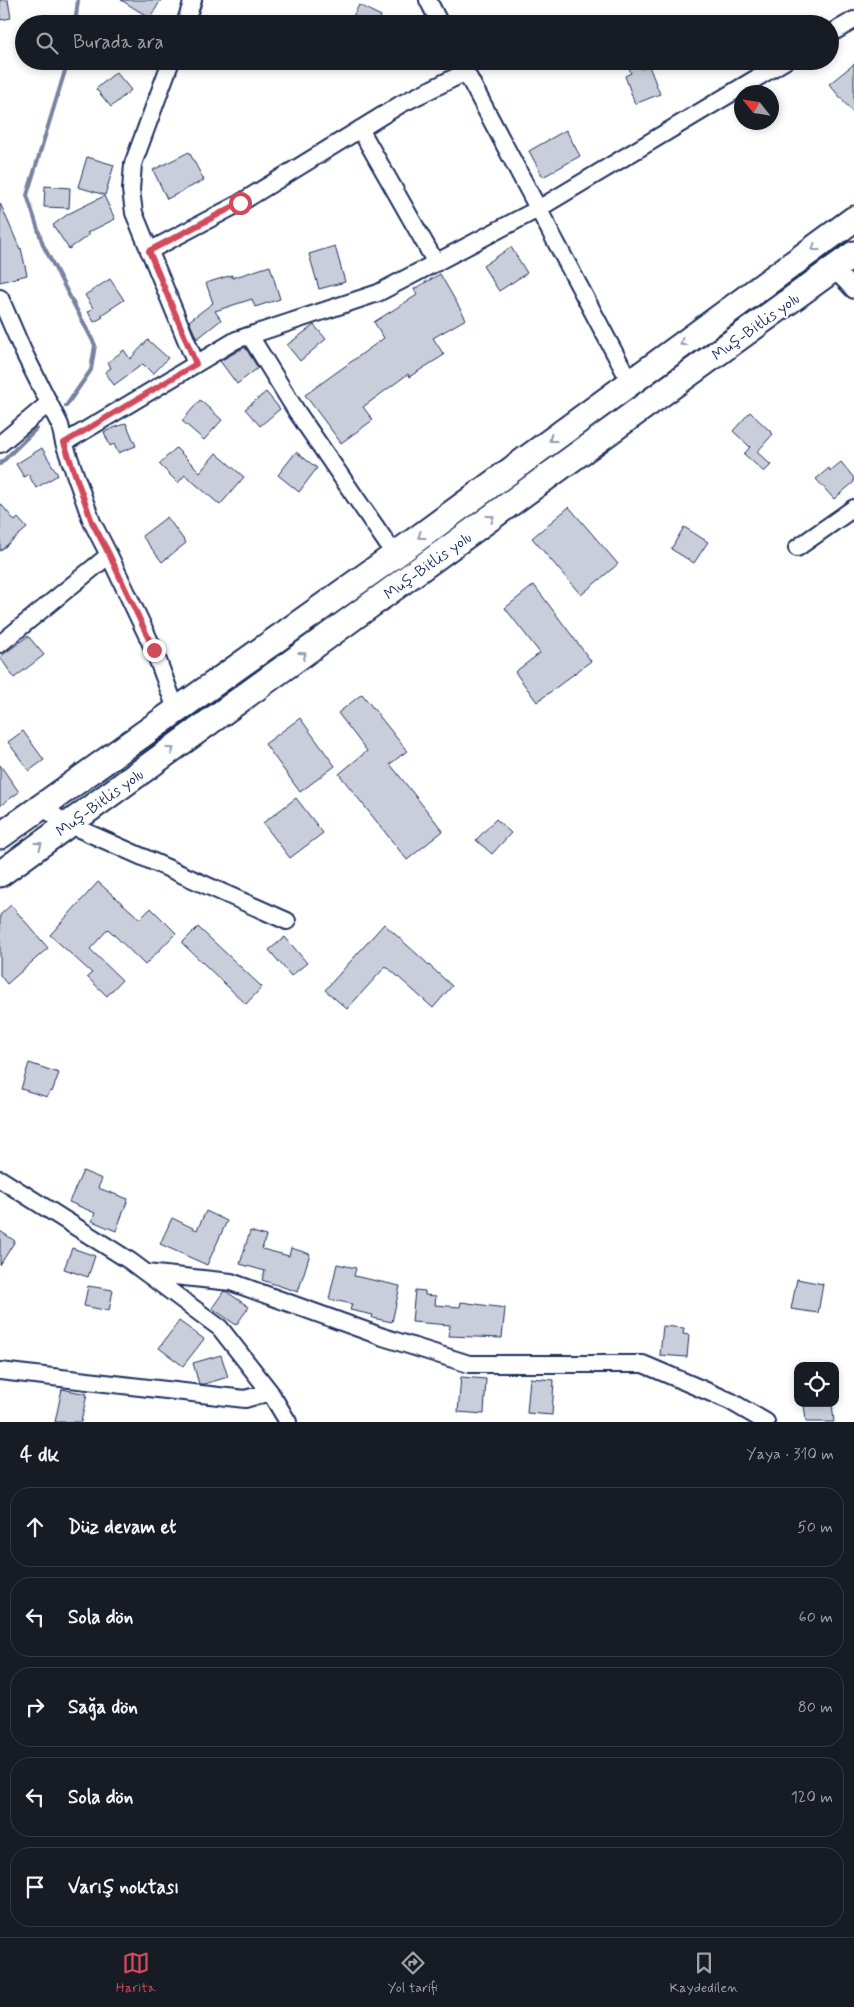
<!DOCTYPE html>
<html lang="tr">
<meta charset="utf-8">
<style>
:root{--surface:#171b24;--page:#242831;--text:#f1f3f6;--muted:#9ea1a6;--line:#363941;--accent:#d1495b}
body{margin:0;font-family:Mynerve,sans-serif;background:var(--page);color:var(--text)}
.controls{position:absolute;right:15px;bottom:15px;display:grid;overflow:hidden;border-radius:10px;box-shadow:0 2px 8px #0003}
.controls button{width:45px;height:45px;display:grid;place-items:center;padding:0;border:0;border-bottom:1px solid var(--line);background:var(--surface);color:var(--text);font:25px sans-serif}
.compass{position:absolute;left:734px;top:85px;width:45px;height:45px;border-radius:50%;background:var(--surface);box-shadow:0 2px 8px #0003;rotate:300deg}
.stop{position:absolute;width:15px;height:15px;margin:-11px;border:4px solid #d1495b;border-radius:50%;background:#fff}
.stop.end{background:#d1495b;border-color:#fff;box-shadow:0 1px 5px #0008}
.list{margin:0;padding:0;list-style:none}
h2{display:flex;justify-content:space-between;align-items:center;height:65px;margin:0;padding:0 20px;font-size:21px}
h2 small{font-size:16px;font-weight:400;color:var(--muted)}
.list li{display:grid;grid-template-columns:32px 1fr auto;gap:15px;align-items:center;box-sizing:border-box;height:80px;margin:0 10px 10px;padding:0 10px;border:1px solid var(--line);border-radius:20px}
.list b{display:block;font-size:19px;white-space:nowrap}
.list em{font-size:16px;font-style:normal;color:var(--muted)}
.icon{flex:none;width:28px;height:28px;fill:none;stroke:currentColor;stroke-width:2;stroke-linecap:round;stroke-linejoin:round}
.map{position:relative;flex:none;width:854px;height:1422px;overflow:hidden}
.search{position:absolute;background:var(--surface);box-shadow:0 2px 8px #0003;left:15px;right:15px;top:15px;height:55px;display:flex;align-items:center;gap:12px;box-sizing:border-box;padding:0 18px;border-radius:28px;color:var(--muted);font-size:19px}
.sheet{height:515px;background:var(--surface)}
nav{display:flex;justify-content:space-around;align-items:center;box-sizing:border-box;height:70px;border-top:1px solid var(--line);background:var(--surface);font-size:14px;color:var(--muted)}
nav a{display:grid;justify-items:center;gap:2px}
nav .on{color:var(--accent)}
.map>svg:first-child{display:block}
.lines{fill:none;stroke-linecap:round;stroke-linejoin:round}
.stream{stroke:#77839f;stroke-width:4}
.building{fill:#caceda;stroke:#1b2f5e}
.minor-casing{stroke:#1b2f5e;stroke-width:20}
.highway-casing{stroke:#1b2f5e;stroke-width:29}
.minor{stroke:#fff;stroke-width:16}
.highway{stroke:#fff;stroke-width:25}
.oneway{stroke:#8d97ae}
.route{stroke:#d1495b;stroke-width:6}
.labels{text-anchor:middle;stroke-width:4;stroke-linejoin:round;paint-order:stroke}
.street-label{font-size:16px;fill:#1b2f5e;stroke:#fff}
</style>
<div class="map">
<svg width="854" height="1422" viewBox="0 0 854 1422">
<rect width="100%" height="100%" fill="#fff"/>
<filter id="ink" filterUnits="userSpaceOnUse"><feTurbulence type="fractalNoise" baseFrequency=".02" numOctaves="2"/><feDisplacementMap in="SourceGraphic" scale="10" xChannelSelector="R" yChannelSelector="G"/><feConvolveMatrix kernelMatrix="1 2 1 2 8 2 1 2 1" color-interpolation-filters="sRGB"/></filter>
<g filter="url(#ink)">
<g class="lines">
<path class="stream" d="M75,24L78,0
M66,406L91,370L95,345L43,245L27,195L68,61
M0,464L36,429"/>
</g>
<path class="building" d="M0,0H8L11,18L0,20Z
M121,0H161L150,18Z
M359,5L381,16L377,24H349Z
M640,64L641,69L649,66L660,94L635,104L625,76L631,73L629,68Z
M854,64V114L829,84Z
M116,72L131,90L111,107L96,89Z
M566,130L580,156L543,177L529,151Z
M189,152L204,180L167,199L153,170Z
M87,157L114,165L105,195L78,187Z
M45,186L70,188L69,208L44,207Z
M104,196L115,219L87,233L89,235L69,249L53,225L68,214Z
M0,203L20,249L21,248L27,275L0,282Z
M335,246L345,282L319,289L309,254Z
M511,247L527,273L499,291L483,266Z
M270,266L280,299L255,307L252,299L215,311L221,320L197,339L189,321L213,303L206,283L232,275V278Z
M440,274L466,319L433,338L444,355L409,377L408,374L363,407L373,420L341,443L305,395L384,338L374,322L417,295L414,289Z
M110,279L124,300L101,315L103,317L94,322L88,312L93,308L85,295Z
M314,325L326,339L300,361L287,345Z
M148,340L168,358L153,374L143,364L114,385L105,372L111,368L108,362L124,350L130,359Z
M245,347L258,368L237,384L220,361Z
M266,392L280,409L260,426L245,409Z
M200,400L222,420L204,440L182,421Z
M750,412L773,434L757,452L771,465L764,472L744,454L750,447L733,431Z
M126,423L136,446L118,453L114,444L110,446L104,432Z
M42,448L58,475L36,488L28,474L24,477L16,464Z
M176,448L200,472L216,453L244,477L220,505L185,475L178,483L159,464Z
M296,452L317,468L299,492L278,475Z
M841,462L854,478V482L834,499L816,479L829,468L830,471Z
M0,503L15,521L18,518L27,528L0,551Z
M569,507L618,564L581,595L532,538Z
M167,517L186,543L162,562L142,536Z
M684,527L708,542L694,563L671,549Z
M534,585L591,661L537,702L515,672L540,653L505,608Z
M28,636L44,655L14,678L0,657Z
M362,694L407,751L390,764L443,831L407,860L339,774L367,751L338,713Z
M300,718L335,766L300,792L265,744Z
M23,731L44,760L29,771L8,742Z
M0,765L19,792L0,806Z
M296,798L323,833L290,858L263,823Z
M496,819L511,833L492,854L476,840Z
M98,882L140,919L151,908L176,933L145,965L108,929L90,949L122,980L107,996L87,977L92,973L50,935Z
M11,905L48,948L7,984L0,975V915Z
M384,924L452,986L433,1008L386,966L347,1009L325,990Z
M198,927L262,987L246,1004L182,943Z
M285,937L307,963L291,976L269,950Z
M29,1063L59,1073L52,1092L50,1091L47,1097L21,1089Z
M83,1171L102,1179L98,1188L128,1199L116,1231L92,1221L95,1213L69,1202Z
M206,1211L227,1221L207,1265L160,1244L172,1218L197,1230Z
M0,1231L15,1241L0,1265Z
M250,1231L266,1236L262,1249L289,1256L291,1248L310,1254L298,1292L262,1280L265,1271L240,1264Z
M72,1248L95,1256L88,1277L64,1269Z
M337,1264L356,1268L354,1276L400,1286L392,1322L372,1318L373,1315L350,1310L352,1304L329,1299Z
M797,1279L823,1284L818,1313L791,1309Z
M88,1286L113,1290L109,1311L84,1306Z
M415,1290L425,1291V1295L436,1296L435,1305L460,1307L461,1302L505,1308L502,1338L449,1336L450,1325L412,1322Z
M224,1291L227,1292L249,1307L236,1325L212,1308Z
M179,1321L204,1339L183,1366L159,1348Z
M663,1326L684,1328L683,1334L689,1335L687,1357L660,1355Z
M221,1355L228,1377L204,1384H199L193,1363Z
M461,1377L486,1379L484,1414L458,1412Z
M530,1378L554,1380L552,1415L527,1413Z
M62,1389L87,1394L81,1422H55Z
M804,1403H832L834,1422H806Z"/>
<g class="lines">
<g class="minor-casing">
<path id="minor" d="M428,0L440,24
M185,24L193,0
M830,34L854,20
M171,61L133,164L131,190L134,213L196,364
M460,61L630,382
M360,129L436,263
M149,251L240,203L401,104L466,72
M834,269L854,290
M0,298L23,351L60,425L64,443L92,522L109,555L154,650L176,709
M250,336L297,412L395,555
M64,443L236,340L378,293L538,209L785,61
M0,444L49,403
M797,548L854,508
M0,644L109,555
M41,807L68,824L287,921
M0,1179L130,1261L220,1328L270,1392L288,1422
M146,1273L231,1282L383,1337L469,1364H643L730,1401L766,1422
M0,1371L245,1399L270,1392"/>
</g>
<g class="highway-casing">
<path id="highway" d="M0,836L395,555L854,219
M0,874L854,254"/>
</g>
<use href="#minor" class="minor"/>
<use href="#highway" class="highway"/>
</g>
<defs><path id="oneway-chevron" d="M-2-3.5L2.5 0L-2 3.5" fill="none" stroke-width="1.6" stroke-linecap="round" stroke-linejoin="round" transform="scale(1.25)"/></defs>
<g class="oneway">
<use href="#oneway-chevron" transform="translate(815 248) rotate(144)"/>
<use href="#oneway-chevron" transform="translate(683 343) rotate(144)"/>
<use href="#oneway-chevron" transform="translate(552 439) rotate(144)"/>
<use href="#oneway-chevron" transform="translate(491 518) rotate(-36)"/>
<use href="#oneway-chevron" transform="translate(421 536) rotate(144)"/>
<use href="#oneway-chevron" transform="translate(303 655) rotate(-36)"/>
<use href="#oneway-chevron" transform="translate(171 750) rotate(-36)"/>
<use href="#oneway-chevron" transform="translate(39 845) rotate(-36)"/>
</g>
</g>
<g class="lines" filter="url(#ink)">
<path class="route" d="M154,650L109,554L92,522L64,443L196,364L149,251L240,203"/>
</g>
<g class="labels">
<g class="street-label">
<text transform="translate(755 326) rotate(-36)" y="6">Muş-Bitlis yolu</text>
<text transform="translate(427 565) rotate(-36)" y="6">Muş-Bitlis yolu</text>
<text transform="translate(99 802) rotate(-36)" y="6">Muş-Bitlis yolu</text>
</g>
</g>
</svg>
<div class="controls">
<button><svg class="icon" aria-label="locate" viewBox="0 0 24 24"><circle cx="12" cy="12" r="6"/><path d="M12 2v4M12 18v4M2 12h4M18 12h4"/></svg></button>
</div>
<svg class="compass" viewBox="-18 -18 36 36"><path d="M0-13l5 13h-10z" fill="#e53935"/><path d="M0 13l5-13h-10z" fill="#9ea1a6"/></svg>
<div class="stop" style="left:240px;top:203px"></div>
<div class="stop end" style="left:154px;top:650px"></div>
<div class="search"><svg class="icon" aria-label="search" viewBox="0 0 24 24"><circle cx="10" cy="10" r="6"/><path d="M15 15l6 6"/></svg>Burada ara</div>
</div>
<section class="sheet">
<h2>4 dk<small>Yaya · 310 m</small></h2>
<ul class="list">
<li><svg class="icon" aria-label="ahead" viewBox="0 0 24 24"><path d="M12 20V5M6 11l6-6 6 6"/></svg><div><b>Düz devam et</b></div><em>50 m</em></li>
<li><svg class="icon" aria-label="left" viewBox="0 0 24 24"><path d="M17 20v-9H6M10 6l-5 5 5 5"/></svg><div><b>Sola dön</b></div><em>60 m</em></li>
<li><svg class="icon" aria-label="right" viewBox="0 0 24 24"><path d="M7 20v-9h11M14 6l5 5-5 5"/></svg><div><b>Sağa dön</b></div><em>80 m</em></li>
<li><svg class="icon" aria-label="left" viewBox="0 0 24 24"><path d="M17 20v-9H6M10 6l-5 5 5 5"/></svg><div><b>Sola dön</b></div><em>120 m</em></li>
<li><svg class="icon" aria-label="arrive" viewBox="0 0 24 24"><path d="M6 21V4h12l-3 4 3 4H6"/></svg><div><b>Varış noktası</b></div></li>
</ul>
</section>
<nav>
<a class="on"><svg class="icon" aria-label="map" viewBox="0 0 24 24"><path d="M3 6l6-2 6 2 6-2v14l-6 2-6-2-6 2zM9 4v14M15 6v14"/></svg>Harita</a>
<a><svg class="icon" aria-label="directions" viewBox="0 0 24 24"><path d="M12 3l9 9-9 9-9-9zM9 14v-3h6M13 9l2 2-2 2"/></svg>Yol tarifi</a>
<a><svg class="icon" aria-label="saved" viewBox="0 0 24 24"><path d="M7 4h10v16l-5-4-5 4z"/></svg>Kaydedilen</a>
</nav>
